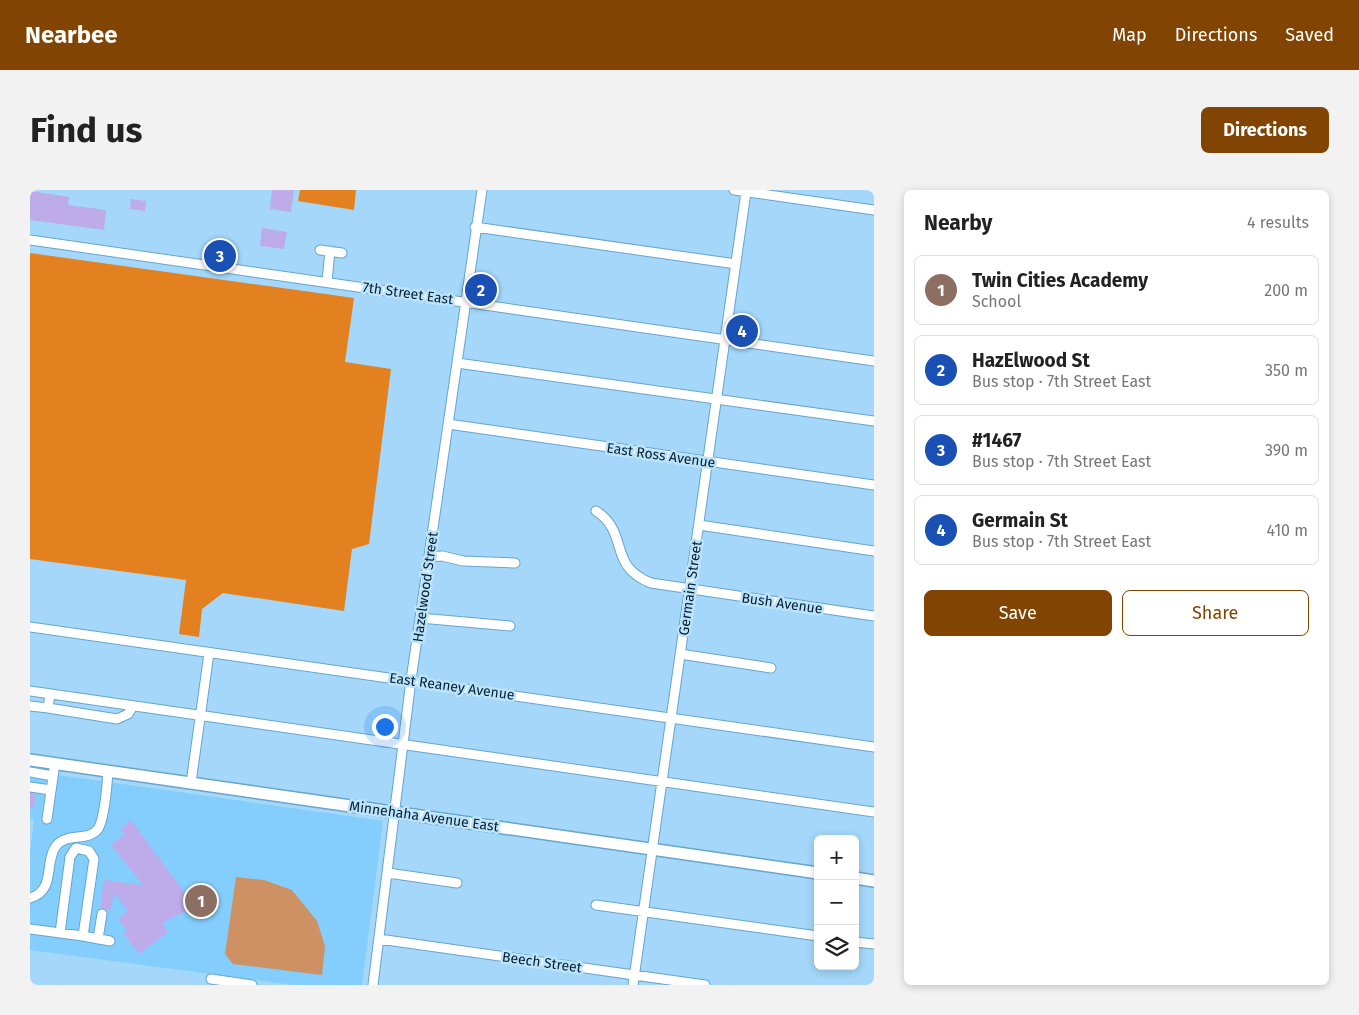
<!DOCTYPE html>
<meta charset="utf-8">
<style>
:root{--surface:#fff;--page:#f2f2f2;--text:#222;--muted:#767676;--line:#e0e0e0;--accent:#814402}
body{margin:0;font-family:"Fira Sans",sans-serif;background:var(--page);color:var(--text)}
.controls{position:absolute;right:15px;bottom:15px;display:grid;overflow:hidden;border-radius:8px;box-shadow:0 2px 8px #0003}
.controls button{width:45px;height:45px;display:grid;place-items:center;padding:0;border:0;border-bottom:1px solid var(--line);background:var(--surface);color:var(--text);font:25px sans-serif}
.you{position:absolute;left:354px;top:536px;width:18px;height:18px;margin:-12px;border:4px solid #fff;border-radius:50%;background:#1a73e8;box-shadow:0 0 0 8px #1a73e833}
.badge{display:grid;place-items:center;width:32px;height:32px;border-radius:50%;background:var(--accent);color:#fff;font-size:16px;font-weight:700}
.pin{position:absolute;translate:-50% -50%;border:2px solid #fff;box-shadow:0 1px 5px #0006}
.list{margin:0;padding:0;list-style:none}
h2{display:flex;justify-content:space-between;align-items:center;height:65px;margin:0;padding:0 20px;font-size:21px}
h2 small{font-size:16px;font-weight:400;color:var(--muted)}
.list li{display:grid;grid-template-columns:32px 1fr auto;gap:15px;align-items:center;box-sizing:border-box;height:70px;margin:0 10px 10px;padding:0 10px;border:1px solid var(--line);border-radius:8px}
.list b{display:block;font-size:19px;white-space:nowrap}
.list p{margin:0;font-size:16px;white-space:nowrap;color:var(--muted)}
.list em{font-size:16px;font-style:normal;color:var(--muted)}
.actions{display:flex;gap:10px;padding:15px 20px}
.actions a{flex:1;padding:11px 0;border:1px solid var(--accent);border-radius:8px;text-align:center;font-size:18px;color:var(--accent)}
.actions .main{background:var(--accent);color:#fff}
.icon{flex:none;width:28px;height:28px;fill:none;stroke:currentColor;stroke-width:2;stroke-linecap:round;stroke-linejoin:round}
.map{position:relative;flex:none;width:844px;height:795px;overflow:hidden;border-radius:8px}
header{display:flex;align-items:center;gap:30px;box-sizing:border-box;height:70px;padding:0 25px;background:var(--accent);color:#fff}
header strong{font-size:24px}
nav{display:flex;gap:28px;margin-inline-start:auto;font-size:18px}
.intro{display:flex;align-items:center;justify-content:space-between;box-sizing:border-box;height:120px;padding:0 30px}
h1{margin:0;font-size:35px}
.button{padding:12px 22px;border-radius:8px;background:var(--accent);color:#fff;font-size:18px;font-weight:700}
main{display:flex;gap:30px;padding:0 30px}
aside{flex:1;background:var(--surface);border-radius:8px;box-shadow:0 2px 8px #0003}
.map>svg:first-child{display:block}
.built{fill:#84cefd}
.green{fill:#cd9163}
.forest{fill:#e3801f}
.building{fill:#beacea}
.lines{fill:none;stroke-linecap:round;stroke-linejoin:round}
.minor-casing{stroke:#65a5ce;stroke-width:11}
.major-casing{stroke:#65a5ce;stroke-width:14}
.minor{stroke:#fff;stroke-width:9}
.major{stroke:#fff;stroke-width:11}
.labels{text-anchor:middle;stroke-width:5;stroke-linejoin:round;paint-order:stroke}
.street-label{font-size:14px;fill:#041f2f;stroke:#bce3fc}
</style>
<header>
<strong>Nearbee</strong>
<nav><a>Map</a><a>Directions</a><a>Saved</a></nav>
</header>
<div class="intro"><h1>Find us</h1><a class="button">Directions</a></div>
<main>
<div class="map">
<svg width="844" height="795" viewBox="0 0 844 795">
<rect width="100%" height="100%" fill="#a4d7f9"/>
<path class="built" d="M0,581L353,631L332,795H264L0,760V662L4,630L0,629Z"/>
<path class="green" d="M206,687L234,690L262,700L287,731L295,756L292,785L203,774L195,764Z"/>
<path class="forest" d="M270,0H326L324,20L268,11Z
M0,63L324,108L315,172L361,179L339,354L322,359L314,421L193,403L172,419L169,447L149,444L156,390L0,369Z"/>
<path class="building" d="M242,0H264L261,22L240,19Z
M0,1L39,7L38,15L76,20L74,40L0,30Z
M101,9L116,11L115,21L100,19Z
M232,38L257,42L254,59L230,56Z
M0,603L6,604L4,618H0Z
M101,630L165,717L132,733L138,742L109,764L93,743L97,741L88,729L98,721L84,702L81,720L70,718L74,690L113,695L81,655L95,644L90,639Z"/>
<g class="lines">
<g class="minor-casing">
<path id="minor" d="M704,0L844,20
M445,37L706,74
M0,50L844,171
M290,60L312,63
M297,91L300,61
M427,173L844,231
M418,234L844,295
M566,321C600,343 577,376 621,393L844,426
M669,335L844,361
M399,367L412,366L433,371L485,373
M390,428L480,436
M0,437L844,557
M650,464L741,478
M0,501L844,622
M0,516L18,518L20,504
M18,518L87,529L98,524L103,516
M0,582L23,586
M161,593L179,463
M0,597L21,600
M17,629L25,573
M358,683L427,693
M0,708C26,701 14,672 26,656C37,642 58,652 68,639C75,628 77,595 78,582
M566,715L788,746
M0,739L53,746L64,669L59,661L46,658L40,667L30,743
M53,746L80,751
M68,749L72,724
M349,749L675,795
M825,752L844,754
M181,789L222,795
M343,795L381,490L452,0
M603,795L716,2"/>
</g>
<g class="major-casing">
<path id="major" d="M0,570L788,683
M825,688L844,691"/>
</g>
<use href="#minor" class="minor"/>
<use href="#major" class="major"/>
</g>
<g class="labels">
<g class="street-label">
<text transform="translate(378 103) rotate(8)" y="5">7th Street East</text>
<text transform="translate(631 265) rotate(8)" y="5">East Ross Avenue</text>
<text transform="translate(395 397) rotate(-82)" y="5">Hazelwood Street</text>
<text transform="translate(660 398) rotate(-82)" y="5">Germain Street</text>
<text transform="translate(752 413) rotate(8)" y="5">Bush Avenue</text>
<text transform="translate(422 496) rotate(8)" y="5">East Reaney Avenue</text>
<text transform="translate(394 626) rotate(8)" y="5">Minnehaha Avenue East</text>
<text transform="translate(512 772) rotate(8)" y="5">Beech Street</text>
</g>
</g>
</svg>
<div class="controls">
<button>+</button>
<button>−</button>
<button><svg class="icon" aria-label="layers" viewBox="0 0 24 24"><path d="M12 4l9 5-9 5-9-5zM3 14l9 5 9-5"/></svg></button>
</div>
<div class="you"></div>
<div class="pin badge" style="left:171px;top:711px;background:#8d6e63">1</div>
<div class="pin badge" style="left:451px;top:100px;background:#1a4fb4">2</div>
<div class="pin badge" style="left:190px;top:66px;background:#1a4fb4">3</div>
<div class="pin badge" style="left:712px;top:141px;background:#1a4fb4">4</div>
</div>
<aside>
<h2>Nearby<small>4 results</small></h2>
<ul class="list">
<li><span class="badge" style="background:#8d6e63">1</span><div><b>Twin Cities Academy</b><p>School</p></div><em>200 m</em></li>
<li><span class="badge" style="background:#1a4fb4">2</span><div><b>HazElwood St</b><p>Bus stop · 7th Street East</p></div><em>350 m</em></li>
<li><span class="badge" style="background:#1a4fb4">3</span><div><b>#1467</b><p>Bus stop · 7th Street East</p></div><em>390 m</em></li>
<li><span class="badge" style="background:#1a4fb4">4</span><div><b>Germain St</b><p>Bus stop · 7th Street East</p></div><em>410 m</em></li>
</ul>
<div class="actions"><a class="main">Save</a><a>Share</a></div>
</aside>
</main>
